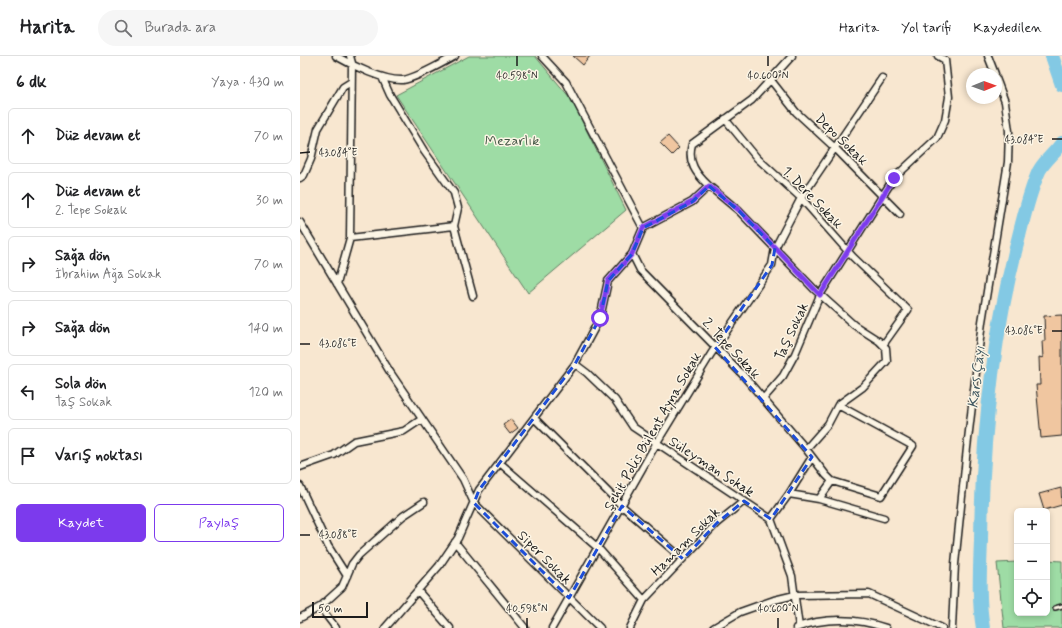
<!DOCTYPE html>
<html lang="tr">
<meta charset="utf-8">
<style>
:root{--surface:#fff;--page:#f6f6f6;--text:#202124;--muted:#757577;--line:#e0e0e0;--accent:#7c3aed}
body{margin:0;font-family:Mynerve,sans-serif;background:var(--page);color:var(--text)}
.controls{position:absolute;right:12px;bottom:12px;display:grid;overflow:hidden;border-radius:6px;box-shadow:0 2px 6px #0003}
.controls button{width:36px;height:36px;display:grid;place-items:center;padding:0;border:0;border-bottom:1px solid var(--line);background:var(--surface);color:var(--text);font:20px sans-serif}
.compass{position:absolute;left:666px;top:12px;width:36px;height:36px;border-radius:50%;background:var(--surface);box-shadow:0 2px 6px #0003;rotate:89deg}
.scale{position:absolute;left:12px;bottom:10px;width:56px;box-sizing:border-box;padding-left:4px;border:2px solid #1c1c1c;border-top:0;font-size:11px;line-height:14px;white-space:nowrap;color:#1c1c1c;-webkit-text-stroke:3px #fcf5e5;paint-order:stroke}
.stop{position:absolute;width:12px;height:12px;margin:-9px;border:3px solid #7c3aed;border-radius:50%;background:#fff}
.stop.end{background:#7c3aed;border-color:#fff;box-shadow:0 1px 4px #0008}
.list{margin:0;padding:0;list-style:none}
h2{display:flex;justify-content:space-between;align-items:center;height:52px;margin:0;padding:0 16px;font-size:17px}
h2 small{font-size:13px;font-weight:400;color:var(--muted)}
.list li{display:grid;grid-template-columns:26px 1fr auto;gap:12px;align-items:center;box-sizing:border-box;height:56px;margin:0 8px 8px;padding:0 8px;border:1px solid var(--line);border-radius:6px}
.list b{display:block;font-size:15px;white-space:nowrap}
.list p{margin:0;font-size:13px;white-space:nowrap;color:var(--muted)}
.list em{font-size:13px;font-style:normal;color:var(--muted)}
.actions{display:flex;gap:8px;padding:12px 16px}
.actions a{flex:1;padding:9px 0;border:1px solid var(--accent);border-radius:6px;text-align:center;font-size:14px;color:var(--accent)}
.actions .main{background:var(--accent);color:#fff}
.icon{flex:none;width:22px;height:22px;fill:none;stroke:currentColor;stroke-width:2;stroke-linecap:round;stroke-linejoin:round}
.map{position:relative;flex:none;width:762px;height:572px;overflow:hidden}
header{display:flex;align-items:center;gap:24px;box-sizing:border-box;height:56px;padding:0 20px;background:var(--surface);border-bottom:1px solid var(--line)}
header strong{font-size:19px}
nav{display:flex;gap:22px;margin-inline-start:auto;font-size:14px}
.search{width:280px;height:36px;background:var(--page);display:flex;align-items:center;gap:10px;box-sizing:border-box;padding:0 14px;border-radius:22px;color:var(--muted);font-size:15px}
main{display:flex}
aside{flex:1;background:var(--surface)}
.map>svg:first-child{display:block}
.green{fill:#9edca5;stroke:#5d7c60}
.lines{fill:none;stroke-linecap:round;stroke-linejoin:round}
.river{stroke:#83c9e4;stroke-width:14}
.building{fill:#f0c6a0;stroke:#1c1c1c}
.lane-casing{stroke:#1c1c1c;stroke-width:6}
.street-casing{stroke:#1c1c1c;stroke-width:9}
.lane{stroke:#fcf5e5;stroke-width:3}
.street{stroke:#fcf5e5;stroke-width:6}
.route{stroke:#7c3aed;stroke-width:5}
.marked{fill:none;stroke:#1d4ed8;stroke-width:3;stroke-dasharray:8 5;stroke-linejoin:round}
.ticks{fill:none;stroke:#1c1c1c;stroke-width:1.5}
.labels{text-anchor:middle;stroke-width:3;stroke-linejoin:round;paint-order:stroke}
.street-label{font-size:14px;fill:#1c1c1c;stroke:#fcf5e5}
.park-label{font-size:14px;fill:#435645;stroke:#fcf5e5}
.water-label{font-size:15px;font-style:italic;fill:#405962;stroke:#fcf5e5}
.ticks-label{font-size:10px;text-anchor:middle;fill:#1c1c1c;stroke:#fcf5e5;stroke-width:3;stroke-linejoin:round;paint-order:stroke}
</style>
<header>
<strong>Harita</strong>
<div class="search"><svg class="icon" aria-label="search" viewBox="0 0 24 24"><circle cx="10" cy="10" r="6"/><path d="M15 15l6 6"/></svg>Burada ara</div>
<nav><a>Harita</a><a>Yol tarifi</a><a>Kaydedilen</a></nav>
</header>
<main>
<aside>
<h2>6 dk<small>Yaya · 430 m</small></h2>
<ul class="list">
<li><svg class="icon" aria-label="ahead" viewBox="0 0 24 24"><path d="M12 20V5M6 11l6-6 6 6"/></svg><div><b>Düz devam et</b></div><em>70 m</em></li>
<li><svg class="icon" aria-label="ahead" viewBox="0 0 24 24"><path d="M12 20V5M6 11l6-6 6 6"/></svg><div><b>Düz devam et</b><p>2. Tepe Sokak</p></div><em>30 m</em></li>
<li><svg class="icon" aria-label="right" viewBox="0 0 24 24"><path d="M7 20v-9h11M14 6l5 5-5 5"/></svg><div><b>Sağa dön</b><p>İbrahim Ağa Sokak</p></div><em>70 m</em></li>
<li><svg class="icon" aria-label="right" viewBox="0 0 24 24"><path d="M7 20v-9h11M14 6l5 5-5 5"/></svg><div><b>Sağa dön</b></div><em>140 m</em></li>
<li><svg class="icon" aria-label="left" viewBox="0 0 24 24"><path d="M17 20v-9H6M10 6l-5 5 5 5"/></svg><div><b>Sola dön</b><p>Taş Sokak</p></div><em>120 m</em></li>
<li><svg class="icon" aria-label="arrive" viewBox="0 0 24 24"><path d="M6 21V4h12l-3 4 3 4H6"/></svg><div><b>Varış noktası</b></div></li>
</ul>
<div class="actions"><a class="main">Kaydet</a><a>Paylaş</a></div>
</aside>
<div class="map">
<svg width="762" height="572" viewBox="0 0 762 572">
<rect width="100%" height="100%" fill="#f8e7d0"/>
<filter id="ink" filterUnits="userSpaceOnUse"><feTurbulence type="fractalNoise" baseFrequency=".025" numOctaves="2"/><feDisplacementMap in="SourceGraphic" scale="8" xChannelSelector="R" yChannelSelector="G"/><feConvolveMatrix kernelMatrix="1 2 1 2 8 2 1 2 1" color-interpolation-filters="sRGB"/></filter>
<g filter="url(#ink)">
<path class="green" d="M169,0H235L271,43L326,154L228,237L96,39Z
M747,504L762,505V572H704L697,507L717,506V557H747Z"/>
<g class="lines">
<path class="river" d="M752,0L762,29
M683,572C678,544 680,513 681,484C682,385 692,284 717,188C723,164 729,137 739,115C745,104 755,97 762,87"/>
</g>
<path class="building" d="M273,0H290L283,9Z
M368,80L379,92L372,99L360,87Z
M762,259V380L741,382L736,329H740L739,301L743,302L742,285H745L744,260Z
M211,363L218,372L210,378L203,369Z
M761,432L762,449L744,454L739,438Z"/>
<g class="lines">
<g class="lane-casing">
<path id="lane" d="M755,552L762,550"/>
</g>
<g class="street-casing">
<path id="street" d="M36,0C53,10 84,25 103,24C117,22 142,7 155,0
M242,0L266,26L343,172
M688,0L695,18
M82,21L90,39L124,95L154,137L158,152L154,170
M470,23L496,56L535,92L600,158
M425,63L457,102L501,142L553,201L608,254L583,289
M0,122L4,119L11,103L18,73L43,31L51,26
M409,130L439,155L514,233L554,269L579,285L586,292L587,305L563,331L538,349L528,368L506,393
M0,166L90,316L163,423L174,447L300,572
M343,172L332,198L340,214L442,318L506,393L526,419L532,425L581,440L613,390L538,349
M343,172L392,146L409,130C396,118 387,106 392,88L452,44L492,0
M50,182L154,170L173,240
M37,228L50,182L52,7L50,0
M275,308L287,317L315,344L333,371L471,463
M463,343L483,320L495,298L520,239L583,139L594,122L637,82L645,64L649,41L645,4L638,0
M234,362L322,450L383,503
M200,407L298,492L344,544
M0,411L34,399L54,385L104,375L122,363
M0,430L28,490L47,520
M489,438L512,401
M519,443L584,462
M155,486L225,572
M118,535L150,572
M20,551L42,531L52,508L59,499L103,460L124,446
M0,562L20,551L36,572
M499,571L492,520L471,463L489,438L519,443L532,425
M85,572L139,510L158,482L179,434L275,308L300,262L308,225L332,198
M252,572L356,388L411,298L472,209L475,192L501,142L582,22
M330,572L344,544L417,467L444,445
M413,572L440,556L474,544L495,539L569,538L642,572
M496,572C524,561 558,562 586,572
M652,572L655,508L667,392L682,266L708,106L709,75L705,46L696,22"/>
</g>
<use href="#lane" class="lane"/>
<use href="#street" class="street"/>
</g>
</g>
<g class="lines" filter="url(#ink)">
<path class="route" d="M300,262L308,225L332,198L343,172L392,146L409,130L440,155L520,239L594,122"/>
</g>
<path class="marked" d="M409,130L439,155L475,192L472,209L415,291L512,401L471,463L444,445L417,467L383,503L322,450L269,542L174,447L179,434L275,308L300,262L308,225L332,198L343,172L392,146Z"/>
<path class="ticks" d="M217,0V10M468,0V10M752,83H762M0,97L10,96M752,275H762M0,288H10M0,479H10M227,562V572M478,562V572"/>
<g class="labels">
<g class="street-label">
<text transform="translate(542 83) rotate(44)" y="5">Depo Sokak</text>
<text transform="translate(513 141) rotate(46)" y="5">1. Dere Sokak</text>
<text transform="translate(491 275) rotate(-65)" y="5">Taş Sokak</text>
<text transform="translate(432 292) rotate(47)" y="5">2. Tepe Sokak</text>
<text transform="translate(352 375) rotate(-60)" y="5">Şehit Polis Bülent Ayna Sokak</text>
<text transform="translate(412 410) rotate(33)" y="5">Süleyman Sokak</text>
<text transform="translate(385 485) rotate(-45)" y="5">Hamam Sokak</text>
<text transform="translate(245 501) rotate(45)" y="5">Siper Sokak</text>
</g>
<g class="park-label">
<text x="212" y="89">Mezarlık</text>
</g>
<g class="water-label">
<text transform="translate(676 321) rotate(-83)" y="5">Kars Çayı</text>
</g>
</g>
<g class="ticks-label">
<text x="217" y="23">40.598°N</text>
<text x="468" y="23">40.600°N</text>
<text x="724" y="87">43.084°E</text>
<text x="38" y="100">43.084°E</text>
<text x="724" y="278">43.086°E</text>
<text x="38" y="291">43.086°E</text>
<text x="38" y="482">43.088°E</text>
<text x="227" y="556">40.598°N</text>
<text x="478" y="556">40.600°N</text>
</g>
</svg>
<div class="controls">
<button>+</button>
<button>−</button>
<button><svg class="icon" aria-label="locate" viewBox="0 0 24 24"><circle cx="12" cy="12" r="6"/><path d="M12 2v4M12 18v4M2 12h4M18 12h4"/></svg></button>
</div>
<svg class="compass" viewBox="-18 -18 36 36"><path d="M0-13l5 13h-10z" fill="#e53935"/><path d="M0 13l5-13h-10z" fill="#757577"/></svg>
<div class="scale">50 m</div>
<div class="stop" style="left:300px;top:262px"></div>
<div class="stop end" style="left:594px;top:122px"></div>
</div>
</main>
